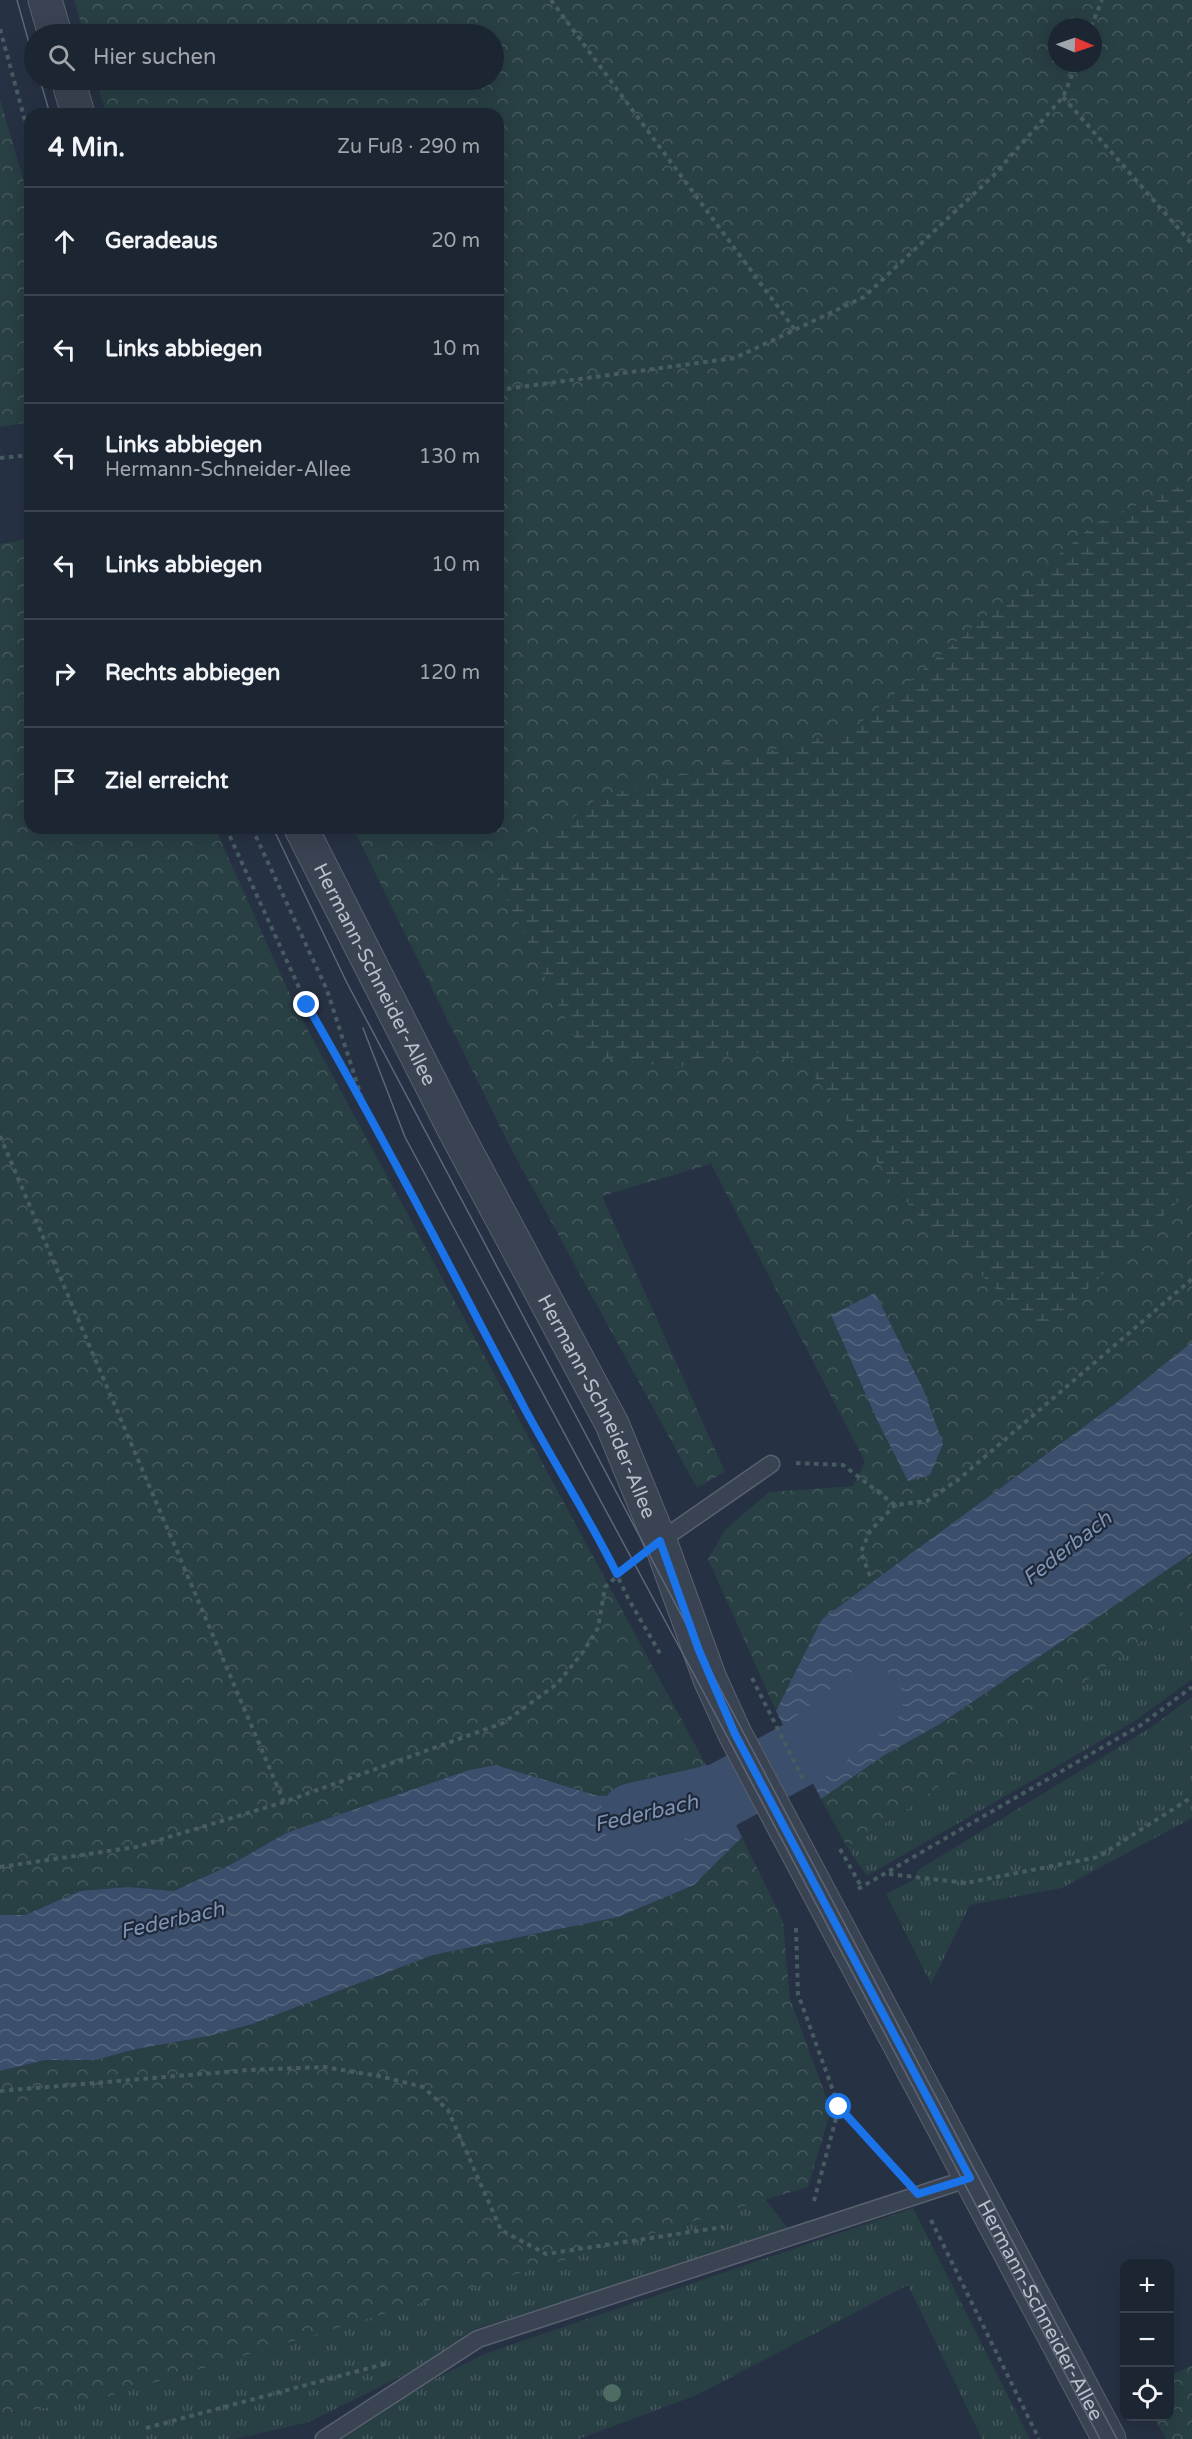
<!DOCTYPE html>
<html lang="de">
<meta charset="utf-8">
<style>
:root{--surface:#1c2532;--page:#29313e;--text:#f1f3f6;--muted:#a0a5ac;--line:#3a424d}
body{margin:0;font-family:"Varela Round",sans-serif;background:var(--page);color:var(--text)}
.controls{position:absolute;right:18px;bottom:18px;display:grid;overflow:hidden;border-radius:12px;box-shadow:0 6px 24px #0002}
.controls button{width:54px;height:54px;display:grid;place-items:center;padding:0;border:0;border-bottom:2px solid var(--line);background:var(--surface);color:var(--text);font:30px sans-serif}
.compass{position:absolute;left:1048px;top:18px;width:54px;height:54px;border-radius:50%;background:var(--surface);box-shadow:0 6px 24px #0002;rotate:92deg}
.stop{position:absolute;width:18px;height:18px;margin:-14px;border:4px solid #1a73e8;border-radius:50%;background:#fff}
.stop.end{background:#1a73e8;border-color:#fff;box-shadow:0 2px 6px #0008}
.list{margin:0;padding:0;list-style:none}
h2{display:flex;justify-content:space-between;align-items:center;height:78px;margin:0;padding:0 24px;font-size:26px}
h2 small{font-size:20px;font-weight:400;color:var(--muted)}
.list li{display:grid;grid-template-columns:39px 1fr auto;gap:18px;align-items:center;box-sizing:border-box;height:108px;padding:0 24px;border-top:2px solid var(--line)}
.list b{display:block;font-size:22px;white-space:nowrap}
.list p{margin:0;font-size:20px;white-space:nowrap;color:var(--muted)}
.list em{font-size:20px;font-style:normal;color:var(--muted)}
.icon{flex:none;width:33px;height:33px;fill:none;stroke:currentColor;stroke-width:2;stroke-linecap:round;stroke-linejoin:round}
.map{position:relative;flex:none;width:1192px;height:2439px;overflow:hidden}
.search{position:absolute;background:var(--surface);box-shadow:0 6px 24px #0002;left:24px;top:24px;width:480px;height:66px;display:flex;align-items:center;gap:15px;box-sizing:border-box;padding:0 21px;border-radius:33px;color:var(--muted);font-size:22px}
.panel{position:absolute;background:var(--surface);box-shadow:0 6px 24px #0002;left:24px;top:108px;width:480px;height:726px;border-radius:18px}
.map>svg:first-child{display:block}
.grass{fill:url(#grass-tufts)}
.forest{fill:url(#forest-crowns);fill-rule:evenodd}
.wetland{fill:url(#wetland-marsh)}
.water{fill:url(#water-waves)}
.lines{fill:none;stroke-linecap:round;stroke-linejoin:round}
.river{stroke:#3b4e6b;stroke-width:66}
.lane-casing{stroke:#59616f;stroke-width:19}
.street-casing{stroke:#59616f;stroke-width:35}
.path{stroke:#465c60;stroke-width:4;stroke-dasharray:4.5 4.5;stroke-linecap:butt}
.lane{stroke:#3a4352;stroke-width:16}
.street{stroke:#3a4352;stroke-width:33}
.tram{stroke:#5c6779;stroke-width:1.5}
.tree{fill:#4e6c62}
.route{stroke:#1a73e8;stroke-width:8}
.labels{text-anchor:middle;stroke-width:4.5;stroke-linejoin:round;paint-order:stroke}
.street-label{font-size:20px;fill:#b8bfcc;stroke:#1f2838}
.water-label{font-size:21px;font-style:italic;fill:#7e93b3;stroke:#1f2838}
</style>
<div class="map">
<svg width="1192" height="2439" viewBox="0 0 1192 2439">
<defs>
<pattern id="grass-tufts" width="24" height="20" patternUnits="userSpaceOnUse" patternTransform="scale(1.5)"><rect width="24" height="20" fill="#283f44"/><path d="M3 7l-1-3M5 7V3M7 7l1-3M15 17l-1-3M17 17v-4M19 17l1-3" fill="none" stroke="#45595e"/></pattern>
<pattern id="forest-crowns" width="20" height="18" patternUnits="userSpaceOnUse" patternTransform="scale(1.5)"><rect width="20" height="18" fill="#283f44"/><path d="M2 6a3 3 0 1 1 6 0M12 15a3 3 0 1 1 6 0" fill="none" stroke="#45595e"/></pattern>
<pattern id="wetland-marsh" width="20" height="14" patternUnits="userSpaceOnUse" patternTransform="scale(1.5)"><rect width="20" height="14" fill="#283f44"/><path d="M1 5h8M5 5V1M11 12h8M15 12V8" fill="none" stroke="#45595e"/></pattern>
<pattern id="water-waves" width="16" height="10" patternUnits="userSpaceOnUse" patternTransform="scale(1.5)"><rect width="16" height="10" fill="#3b4e6b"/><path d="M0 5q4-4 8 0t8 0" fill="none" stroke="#55667f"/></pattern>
</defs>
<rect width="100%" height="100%" fill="#263143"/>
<path class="grass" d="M1192,1605V1679L1135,1721L867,1876L847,1847L903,1812Z
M1192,1697V1818L1062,1888L970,1905L931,1984L886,1894L913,1880L918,1870L1150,1728Z
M765,2199L791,2232L478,2328L410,2372L309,2422L235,2439H0V2415L103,2398Z
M913,2208L1030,2439H982L908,2285L697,2395L579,2439H343L421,2386L484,2354Z"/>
<path class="forest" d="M74,0H1192V1342L1116,1403L822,1619L776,1711L708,1559L725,1530L769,1492L853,1486L865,1462L711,1164L602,1196L725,1472L697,1488L508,1143L353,828H498V114H106L96,80H494V34H84ZM1057,27H1093V63H1057Z
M0,99L30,203V422L0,427Z
M30,525V828H215L296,1008L705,1763L679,1783L640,1794L598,1796L496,1765L469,1770L286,1833L230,1865L174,1891L128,1887L80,1891L25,1915H0V544L27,539Z
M1192,1553V1605L903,1812L847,1847L821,1799L883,1756L940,1724Z
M742,1837L783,1921L790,1999L831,2110L808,2187L103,2398L0,2415V2071L45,2060H96L136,2049L209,2036L252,2024L433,1955L618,1917L694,1885Z
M1192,2365V2439H1166L1154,2417L1170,2416V2376Z"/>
<path class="wetland" d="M1192,481V1188L1042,1333L913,1210L804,1063L747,1051L676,1068L582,1053L497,879L597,798L854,728L1096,523Z"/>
<path class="water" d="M875,1293L924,1391L943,1444L930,1475L908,1481L878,1422L831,1315Z
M1192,1342V1553L940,1724L883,1756L821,1799L776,1711L822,1619L1116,1403Z
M705,1763L742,1837L694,1885L618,1917L433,1955L252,2024L209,2036L136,2049L96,2060H45L0,2071V1915H25L80,1891L128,1887L174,1891L230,1865L286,1833L469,1770L496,1765L598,1796L640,1794L679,1783Z"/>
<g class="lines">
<path class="river" d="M633,1816L721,1796L806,1750L870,1700"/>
<g class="lane-casing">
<path id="lane" d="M660,1541L771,1464
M324,2439L478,2339L970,2178"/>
</g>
<g class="street-casing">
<g id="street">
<path d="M45,0L55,34"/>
<path d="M68,80L78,114"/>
<path id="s1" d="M301,828L453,1127L612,1424L660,1541L710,1679L735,1734L1109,2439"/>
</g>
</g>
<path class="path" d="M551,0L795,330
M1091,27L1102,0
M0,29L30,139
M1063,97L1192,244
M498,390L735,358L864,297L994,175L1063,97L1077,63
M0,458L30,455
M226,828L307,1005L359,1095
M252,828L327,990L363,1102L551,1456L597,1534L628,1598L662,1657
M0,1136L284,1802
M796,1463L843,1465L895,1505L927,1501L959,1479L1192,1279
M870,1576L861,1552L870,1531L895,1505
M752,1678L803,1779
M840,1849L862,1888
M0,1867L136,1847L284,1802L503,1723L557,1684L583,1652L598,1628L605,1587L631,1564
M889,1874L966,1883L1098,1857L1192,1797
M858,1889L1141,1725L1192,1687
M796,1928L798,1994L839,2107L898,2172
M0,2091L248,2070L324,2067L379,2076L423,2087L448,2110L501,2230L546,2254L723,2227
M814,2201L839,2107
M931,2220L1039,2439
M146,2428L388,2363"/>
<use href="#lane" class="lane"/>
<use href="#street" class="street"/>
<path class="tram" d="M17,0L34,61
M40,80L50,114
M273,828L347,983L1117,2439
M363,1028L405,1137L712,1708L1100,2439"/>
</g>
<circle class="tree" cx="612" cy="2393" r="9"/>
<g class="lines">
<path class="route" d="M307,1005C384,1138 454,1275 526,1411C556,1466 589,1518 617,1574L660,1541L698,1648L735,1734L970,2178L918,2194L839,2107"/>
</g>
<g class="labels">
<g class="street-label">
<text dy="7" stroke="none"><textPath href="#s1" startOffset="164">Hermann-Schneider-Allee</textPath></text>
<text dy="7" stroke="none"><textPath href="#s1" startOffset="650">Hermann-Schneider-Allee</textPath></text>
<text dy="7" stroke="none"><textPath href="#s1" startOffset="1658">Hermann-Schneider-Allee</textPath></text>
</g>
<g class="water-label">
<text transform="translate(1067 1548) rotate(-38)" y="7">Federbach</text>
<text transform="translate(646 1813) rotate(-13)" y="7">Federbach</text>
<text transform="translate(172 1920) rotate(-13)" y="7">Federbach</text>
</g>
</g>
</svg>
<div class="controls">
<button>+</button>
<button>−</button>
<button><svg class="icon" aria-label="locate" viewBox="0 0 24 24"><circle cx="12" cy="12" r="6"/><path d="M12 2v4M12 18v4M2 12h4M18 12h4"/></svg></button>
</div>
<svg class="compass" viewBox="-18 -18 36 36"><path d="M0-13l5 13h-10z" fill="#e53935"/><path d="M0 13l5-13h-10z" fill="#a0a5ac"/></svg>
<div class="stop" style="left:839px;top:2107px"></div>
<div class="stop end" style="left:307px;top:1005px"></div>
<div class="search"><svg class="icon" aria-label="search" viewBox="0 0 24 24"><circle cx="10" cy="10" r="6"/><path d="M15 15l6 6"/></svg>Hier suchen</div>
<section class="panel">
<h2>4 Min.<small>Zu Fuß · 290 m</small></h2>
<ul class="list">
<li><svg class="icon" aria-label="ahead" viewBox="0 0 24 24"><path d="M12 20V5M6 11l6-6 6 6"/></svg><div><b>Geradeaus</b></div><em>20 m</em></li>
<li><svg class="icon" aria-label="left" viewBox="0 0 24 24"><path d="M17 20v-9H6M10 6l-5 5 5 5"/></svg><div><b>Links abbiegen</b></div><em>10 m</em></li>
<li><svg class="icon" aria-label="left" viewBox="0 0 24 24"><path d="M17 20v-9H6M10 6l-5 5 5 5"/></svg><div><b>Links abbiegen</b><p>Hermann-Schneider-Allee</p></div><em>130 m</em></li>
<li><svg class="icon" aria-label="left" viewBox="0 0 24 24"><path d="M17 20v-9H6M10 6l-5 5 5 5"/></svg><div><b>Links abbiegen</b></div><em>10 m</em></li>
<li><svg class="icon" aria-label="right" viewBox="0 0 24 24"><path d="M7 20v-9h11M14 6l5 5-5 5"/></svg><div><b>Rechts abbiegen</b></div><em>120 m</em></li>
<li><svg class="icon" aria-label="arrive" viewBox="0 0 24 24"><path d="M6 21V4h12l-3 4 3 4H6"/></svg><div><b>Ziel erreicht</b></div></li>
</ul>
</section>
</div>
